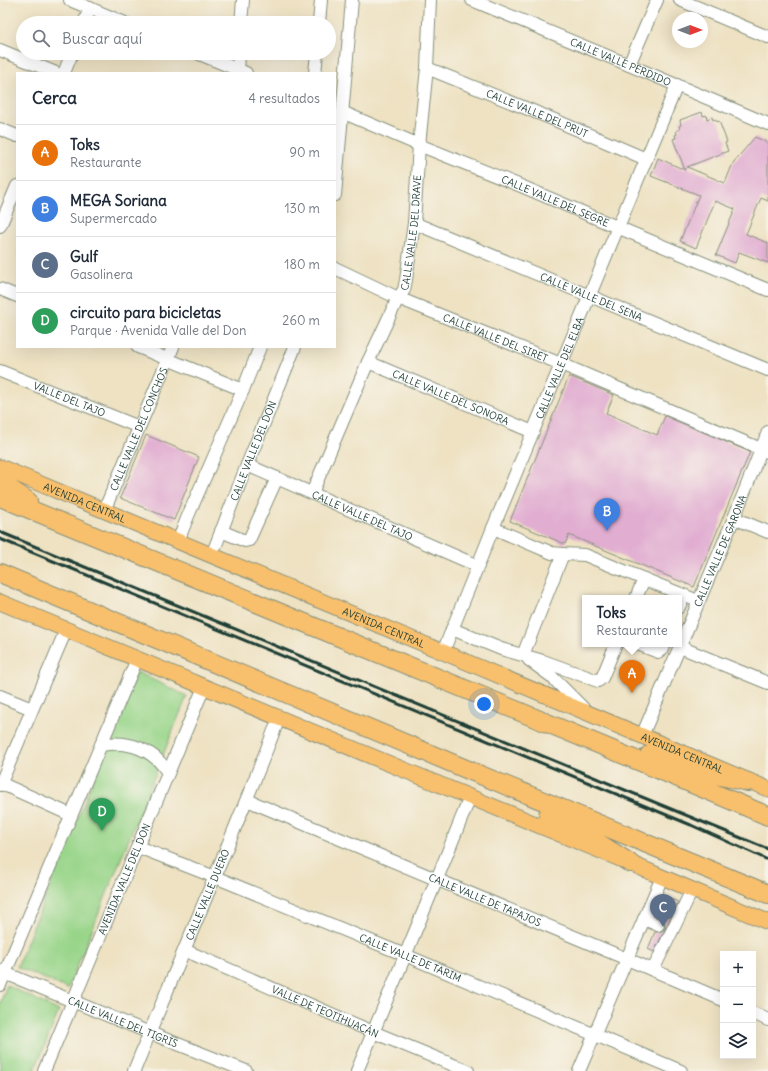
<!DOCTYPE html>
<html lang="es">
<meta charset="utf-8">
<style>
:root{--surface:#fff;--page:#f6f6f7;--text:#1f2937;--muted:#747a83;--line:#e0e1e3;--accent:#2563eb}
body{margin:0;font-family:Delius,sans-serif;background:var(--page);color:var(--text)}
.controls{position:absolute;right:12px;bottom:12px;display:grid;overflow:hidden;border-radius:0px;box-shadow:0 4px 16px #0002}
.controls button{width:36px;height:36px;display:grid;place-items:center;padding:0;border:0;border-bottom:1px solid var(--line);background:var(--surface);color:var(--text);font:20px sans-serif}
.compass{position:absolute;left:672px;top:12px;width:36px;height:36px;border-radius:50%;background:var(--surface);box-shadow:0 4px 16px #0002;rotate:90deg}
.you{position:absolute;left:484px;top:704px;width:14px;height:14px;margin:-10px;border:3px solid #fff;border-radius:50%;background:#1a73e8;box-shadow:0 0 0 6px #1a73e833}
.badge{display:grid;place-items:center;width:26px;height:26px;border-radius:50%;background:var(--accent);color:#fff;font-size:13px;font-weight:700}
.pin{position:absolute;translate:-50% -33px;filter:drop-shadow(0 1px 2px #0008)}
.pin::after{content:'';position:absolute;top:21px;width:14px;height:12px;background:inherit;clip-path:polygon(0 0,100% 0,50% 100%)}
.popup{position:absolute;left:582px;top:595px;width:100px;height:52px;box-sizing:border-box;display:grid;place-content:center;border-radius:0px;background:var(--surface);filter:drop-shadow(0 1px 3px #0005);font-size:13px;white-space:nowrap;color:var(--muted)}
.popup b{font-size:15px;color:var(--text)}
.popup::after{content:'';position:absolute;left:50%;top:100%;margin-left:-8px;border:8px solid transparent;border-top-color:var(--surface)}
.list{margin:0;padding:0;list-style:none}
h2{display:flex;justify-content:space-between;align-items:center;height:52px;margin:0;padding:0 16px;font-size:17px}
h2 small{font-size:13px;font-weight:400;color:var(--muted)}
.list li{display:grid;grid-template-columns:26px 1fr auto;gap:12px;align-items:center;box-sizing:border-box;height:56px;padding:0 16px;border-top:1px solid var(--line)}
.list b{display:block;font-size:15px;white-space:nowrap}
.list p{margin:0;font-size:13px;white-space:nowrap;color:var(--muted)}
.list em{font-size:13px;font-style:normal;color:var(--muted)}
.icon{flex:none;width:22px;height:22px;fill:none;stroke:currentColor;stroke-width:2;stroke-linecap:round;stroke-linejoin:round}
.map{position:relative;flex:none;width:768px;height:1071px;overflow:hidden}
.search{position:absolute;background:var(--surface);box-shadow:0 4px 16px #0002;left:16px;top:16px;width:320px;height:44px;display:flex;align-items:center;gap:10px;box-sizing:border-box;padding:0 14px;border-radius:22px;color:var(--muted);font-size:15px}
.panel{position:absolute;background:var(--surface);box-shadow:0 4px 16px #0002;left:16px;top:72px;width:320px;height:276px;border-radius:0px}
.map>svg:first-child{display:block}
.green{fill:#98d589;stroke:#5c895e}
.building{fill:#e1add1}
.lines{fill:none;stroke-linecap:round;stroke-linejoin:round}
.minor-casing{stroke:#86907c;stroke-width:14}
.major-casing{stroke:#86907c;stroke-width:17}
.highway-casing{stroke:#86907c;stroke-width:20}
.minor{stroke:#fff;stroke-width:12}
.major{stroke:#f8bf6c;stroke-width:15}
.highway{stroke:#f8bf6c;stroke-width:18}
.rail{stroke:#1f3d34;stroke-width:3}
.labels{text-anchor:middle;stroke-width:4;stroke-linejoin:round;paint-order:stroke}
.street-label{font-size:10px;fill:#1f3d34;stroke:#f7f3e8}
</style>
<div class="map">
<svg width="768" height="1071" viewBox="0 0 768 1071">
<rect width="100%" height="100%" fill="#f7f3e8"/>
<filter id="ink" filterUnits="userSpaceOnUse"><feTurbulence type="fractalNoise" baseFrequency=".025" numOctaves="2"/><feDisplacementMap in="SourceGraphic" scale="8" xChannelSelector="R" yChannelSelector="G"/><feConvolveMatrix kernelMatrix="1 2 1 2 8 2 1 2 1" color-interpolation-filters="sRGB"/></filter>
<filter id="wash" filterUnits="userSpaceOnUse"><feTurbulence type="fractalNoise" baseFrequency=".012" numOctaves="4" result="noise"/><feDisplacementMap in="SourceGraphic" scale="16" xChannelSelector="R" yChannelSelector="G"/><feGaussianBlur stdDeviation="0.9" result="paint"/><feColorMatrix in="noise" values="0 0 0 0 0 0 0 0 0 0 0 0 0 0 0 0 0 1.4 0 .05"/><feComposite in="paint" operator="in"/></filter>
<g filter="url(#wash)">
<rect width="100%" height="100%" fill="#eee2c3"/>
<path class="green" d="M137,672L187,696L68,989L17,967Z
M7,985L59,1011L34,1071H0V1004Z"/>
<g id="blocks">
<path class="building" d="M702,112L703,116L706,115L707,119L712,117L713,120L715,119L717,122L719,121L727,142L725,143L728,151L687,167L725,183L733,163L755,137L768,143V201L761,198L746,234L768,243V263L739,252L735,263L716,255L735,209L715,201L696,248L680,241L699,195L651,176L658,158L685,170L673,139L676,138L675,135L677,134L676,131L680,129L679,126L681,125L680,120Z
M569,376L614,395L606,413L657,435L665,416L750,452L694,587L569,535L565,544L510,521Z
M146,435L199,457L174,520L120,498Z
M669,898L678,902L654,952L648,949L655,932H658L662,931L665,928V924L664,921L661,918Z"/>
</g>
</g>
<g filter="url(#ink)">
<use href="#blocks" fill-opacity="0" stroke="#86907c" stroke-width="1"/>
<g class="lines">
<g class="minor-casing">
<g id="minor">
<path d="M70,0L125,23"/>
<path id="s1" d="M472,0L629,65L768,124"/>
<path d="M680,0L768,37"/>
<path d="M84,23L90,8"/>
<path d="M241,23L243,0"/>
<path d="M319,23L321,0"/>
<path d="M0,50L56,73"/>
<path d="M197,53L246,73"/>
<path d="M629,65L657,0"/>
<path id="s2" d="M427,68L550,118L646,159"/>
<path d="M64,73L72,53"/>
<path d="M238,73L239,53"/>
<path d="M315,73L317,53"/>
<path id="s3" d="M342,112L419,145L521,186L617,227L768,290"/>
<path d="M0,129L17,136"/>
<path d="M335,195L352,0"/>
<path id="s4" d="M414,223L768,370"/>
<path d="M0,226L17,186"/>
<path id="s5" d="M335,268L398,298L561,364L768,452"/>
<path d="M0,289L17,296"/>
<path d="M138,347L243,390"/>
<path id="s6" d="M368,362L533,432"/>
<path id="s7" d="M0,371L139,427"/>
<path id="s8" d="M247,465L478,566"/>
<path id="s9" d="M312,493L368,362L398,298L404,290L406,280L414,223L419,145L427,68L430,0"/>
<path id="s10" d="M104,511L173,347"/>
<path d="M734,518L768,532"/>
<path d="M493,528L552,553L563,554L585,555L698,601"/>
<path d="M221,531L245,541L249,540L277,478"/>
<path d="M178,541L188,516L243,390L260,347"/>
<path id="s11" d="M212,555L247,465L295,347"/>
<path d="M636,598L644,579"/>
<path d="M679,607L684,595"/>
<path d="M452,629L501,649L543,661L598,681L602,678L616,644"/>
<path d="M640,645L658,652L662,649L664,644"/>
<path d="M680,647L768,683"/>
<path id="s12" d="M443,652L493,528L677,85"/>
<path d="M523,655L563,554"/>
<path d="M529,660L551,676L585,710"/>
<path d="M0,696L32,709"/>
<path id="s13" d="M642,736L734,518L768,432"/>
<path d="M101,745C128,740 154,749 168,773"/>
<path d="M0,783L71,815"/>
<path d="M0,785L66,630"/>
<path id="s14" d="M247,800L627,959L723,1000"/>
<path id="s15" d="M138,847L215,877L405,955L681,1071"/>
<path d="M644,919L658,925"/>
<path id="s16" d="M184,950L373,1032L468,1071"/>
<path d="M653,970L692,890"/>
<path id="s17" d="M0,971L150,1033L246,1071"/>
<path d="M0,985L137,659"/>
<path d="M753,1013L768,1020"/>
<path id="s18" d="M44,1071L204,687"/>
<path id="s19" d="M134,1071C182,953 233,837 279,718"/>
<path d="M357,1071L437,879L470,797"/>
<path d="M579,1071L662,877"/>
</g>
</g>
<g class="major-casing">
<g id="major">
<path id="s20" d="M0,467L443,652L768,789"/>
<path d="M0,602L402,769L630,863L662,877L768,922"/>
</g>
</g>
<g class="highway-casing">
<path id="highway" d="M0,482L28,501
M0,497L610,749L768,816
M0,573L466,769L768,894
M649,755L656,756L697,771L748,782
M548,815L578,830L630,863"/>
</g>
<use href="#minor" class="minor"/>
<use href="#major" class="major"/>
<use href="#highway" class="highway"/>
<path class="rail" d="M0,532L768,849
M0,539L691,825L768,860"/>
</g>
</g>
<g class="labels">
<g class="street-label">
<text dy="4" stroke="none"><textPath href="#s1" startOffset="161">CALLE VALLE PERDIDO</textPath></text>
<text dy="4" stroke="none"><textPath href="#s2" startOffset="119">CALLE VALLE DEL PRUT</textPath></text>
<text dy="4" stroke="none"><textPath href="#s3" startOffset="231">CALLE VALLE DEL SEGRE</textPath></text>
<text dy="4" stroke="none"><textPath href="#s9" startOffset="281">CALLE VALLE DEL DRAVE</textPath></text>
<text dy="4" stroke="none"><textPath href="#s4" startOffset="192">CALLE VALLE DEL SENA</textPath></text>
<text dy="4" stroke="none"><textPath href="#s5" startOffset="175">CALLE VALLE DEL SIRET</textPath></text>
<text dy="4" stroke="none"><textPath href="#s12" startOffset="307">CALLE VALLE DEL ELBA</textPath></text>
<text dy="4" stroke="none"><textPath href="#s6" startOffset="90">CALLE VALLE DEL SONORA</textPath></text>
<text dy="4" stroke="none"><textPath href="#s7" startOffset="75">VALLE DEL TAJO</textPath></text>
<text dy="4" stroke="none"><textPath href="#s10" startOffset="89">CALLE VALLE DEL CONCHOS</textPath></text>
<text dy="4" stroke="none"><textPath href="#s11" startOffset="112">CALLE VALLE DEL DON</textPath></text>
<text dy="4" stroke="none"><textPath href="#s20" startOffset="92">AVENIDA CENTRAL</textPath></text>
<text dy="4" stroke="none"><textPath href="#s8" startOffset="126">CALLE VALLE DEL TAJO</textPath></text>
<text dy="4" stroke="none"><textPath href="#s13" startOffset="201">CALLE VALLE DE GARONA</textPath></text>
<text dy="4" stroke="none"><textPath href="#s20" startOffset="416">AVENIDA CENTRAL</textPath></text>
<text dy="4" stroke="none"><textPath href="#s20" startOffset="740">AVENIDA CENTRAL</textPath></text>
<text dy="4" stroke="none"><textPath href="#s18" startOffset="208">AVENIDA VALLE DEL DON</textPath></text>
<text dy="4" stroke="none"><textPath href="#s19" startOffset="191">CALLE VALLE DUERO</textPath></text>
<text dy="4" stroke="none"><textPath href="#s14" startOffset="258">CALLE VALLE DE TAPAJOS</textPath></text>
<text dy="4" stroke="none"><textPath href="#s15" startOffset="294">CALLE VALLE DE TARIM</textPath></text>
<text dy="4" stroke="none"><textPath href="#s16" startOffset="154">VALLE DE TEOTIHUACÁN</textPath></text>
<text dy="4" stroke="none"><textPath href="#s17" startOffset="133">CALLE VALLE DEL TIGRIS</textPath></text>
</g>
</g>
</svg>
<div class="controls">
<button>+</button>
<button>−</button>
<button><svg class="icon" aria-label="layers" viewBox="0 0 24 24"><path d="M12 4l9 5-9 5-9-5zM3 14l9 5 9-5"/></svg></button>
</div>
<svg class="compass" viewBox="-18 -18 36 36"><path d="M0-13l5 13h-10z" fill="#e53935"/><path d="M0 13l5-13h-10z" fill="#747a83"/></svg>
<div class="you"></div>
<div class="pin badge" style="left:632px;top:693px;background:#e8710a">A</div>
<div class="popup"><b>Toks</b>Restaurante</div>
<div class="pin badge" style="left:607px;top:531px;background:#3f7fe0">B</div>
<div class="pin badge" style="left:663px;top:927px;background:#5c6f8a">C</div>
<div class="pin badge" style="left:102px;top:831px;background:#2e9e5b">D</div>
<div class="search"><svg class="icon" aria-label="search" viewBox="0 0 24 24"><circle cx="10" cy="10" r="6"/><path d="M15 15l6 6"/></svg>Buscar aquí</div>
<section class="panel">
<h2>Cerca<small>4 resultados</small></h2>
<ul class="list">
<li><span class="badge" style="background:#e8710a">A</span><div><b>Toks</b><p>Restaurante</p></div><em>90 m</em></li>
<li><span class="badge" style="background:#3f7fe0">B</span><div><b>MEGA Soriana</b><p>Supermercado</p></div><em>130 m</em></li>
<li><span class="badge" style="background:#5c6f8a">C</span><div><b>Gulf</b><p>Gasolinera</p></div><em>180 m</em></li>
<li><span class="badge" style="background:#2e9e5b">D</span><div><b>circuito para bicicletas</b><p>Parque · Avenida Valle del Don</p></div><em>260 m</em></li>
</ul>
</section>
</div>
